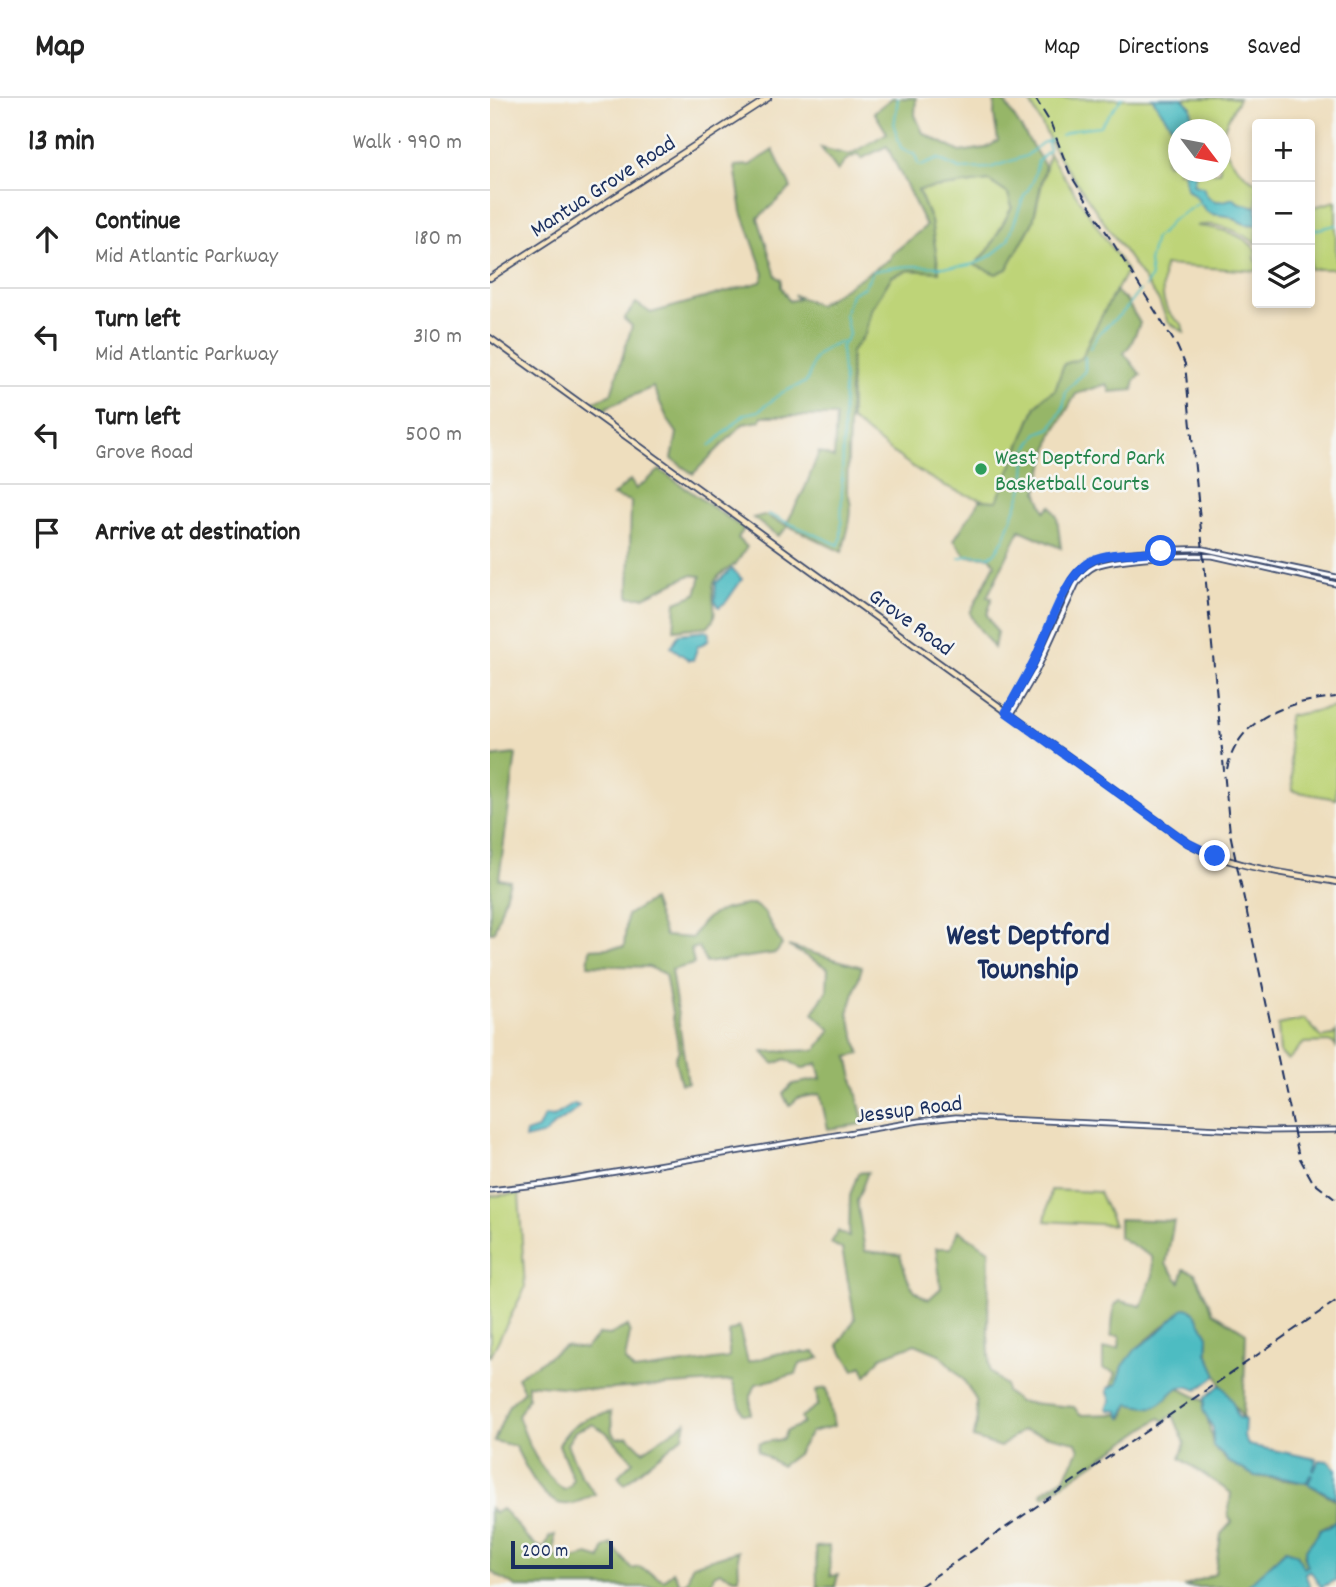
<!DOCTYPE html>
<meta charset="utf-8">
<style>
:root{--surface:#fff;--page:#f6f6f6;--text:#222;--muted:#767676;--line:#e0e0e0}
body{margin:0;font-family:Dekko,sans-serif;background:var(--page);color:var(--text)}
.controls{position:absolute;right:21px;top:21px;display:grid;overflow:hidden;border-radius:7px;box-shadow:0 4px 10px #0003}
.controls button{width:63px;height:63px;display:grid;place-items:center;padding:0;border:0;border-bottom:2px solid var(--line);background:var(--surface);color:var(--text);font:35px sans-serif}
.compass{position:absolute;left:678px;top:21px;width:63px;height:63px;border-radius:50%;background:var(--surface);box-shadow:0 4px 10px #0003;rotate:122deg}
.scale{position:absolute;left:21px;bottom:18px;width:102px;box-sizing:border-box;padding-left:7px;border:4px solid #1b2f5e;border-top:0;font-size:19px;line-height:24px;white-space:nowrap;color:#1b2f5e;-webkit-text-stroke:5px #f6f6f2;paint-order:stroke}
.stop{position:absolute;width:21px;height:21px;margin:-16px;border:5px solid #2563eb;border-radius:50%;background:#fff}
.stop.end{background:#2563eb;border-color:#fff;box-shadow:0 2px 7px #0008}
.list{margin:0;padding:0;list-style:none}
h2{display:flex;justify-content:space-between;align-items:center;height:91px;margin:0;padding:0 28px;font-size:30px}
h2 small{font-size:23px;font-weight:400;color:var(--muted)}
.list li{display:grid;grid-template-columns:46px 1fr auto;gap:21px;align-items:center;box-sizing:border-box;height:98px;padding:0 28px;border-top:2px solid var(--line)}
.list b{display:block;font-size:26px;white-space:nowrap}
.list p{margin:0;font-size:23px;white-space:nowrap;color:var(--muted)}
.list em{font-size:23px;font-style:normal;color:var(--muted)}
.icon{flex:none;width:38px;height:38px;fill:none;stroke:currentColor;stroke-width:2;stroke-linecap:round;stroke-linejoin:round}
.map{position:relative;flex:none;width:846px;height:1489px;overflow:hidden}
header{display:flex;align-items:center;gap:42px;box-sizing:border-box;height:98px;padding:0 35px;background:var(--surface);border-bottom:2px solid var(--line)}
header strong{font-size:33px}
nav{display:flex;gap:38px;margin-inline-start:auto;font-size:24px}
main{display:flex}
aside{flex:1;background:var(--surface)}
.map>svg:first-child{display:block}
.green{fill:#bed478;stroke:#6c826b;stroke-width:2}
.forest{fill:#96b668;stroke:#587263;stroke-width:2}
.water{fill:#4dbcc2;stroke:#347690;stroke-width:2}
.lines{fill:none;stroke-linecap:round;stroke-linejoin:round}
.stream{stroke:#4dbcc2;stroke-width:2}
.tertiary-casing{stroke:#3b496c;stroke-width:7}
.secondary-casing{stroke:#3b496c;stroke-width:8}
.tertiary{stroke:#fff;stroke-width:3.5}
.secondary{stroke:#f9e7c3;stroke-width:4.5}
.rail{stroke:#1b2f5e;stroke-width:2;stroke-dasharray:10 5;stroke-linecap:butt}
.route{stroke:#2563eb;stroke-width:9}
.leisure-dot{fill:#2e9e5b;stroke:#f6f6f2;stroke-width:2.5}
.labels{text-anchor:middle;stroke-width:5;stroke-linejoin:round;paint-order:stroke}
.street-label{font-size:23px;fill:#1b2f5e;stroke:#f6f6f2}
.leisure-label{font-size:23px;fill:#27864d;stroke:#f6f6f2;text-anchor:start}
.district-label{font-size:30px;font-weight:bold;fill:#1b2f5e;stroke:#f6f6f2}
</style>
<header>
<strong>Map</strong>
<nav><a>Map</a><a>Directions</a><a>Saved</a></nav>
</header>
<main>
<aside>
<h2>13 min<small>Walk · 990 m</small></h2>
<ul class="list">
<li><svg class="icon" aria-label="ahead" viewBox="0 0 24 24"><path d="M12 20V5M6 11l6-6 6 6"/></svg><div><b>Continue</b><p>Mid Atlantic Parkway</p></div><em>180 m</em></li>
<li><svg class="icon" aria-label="left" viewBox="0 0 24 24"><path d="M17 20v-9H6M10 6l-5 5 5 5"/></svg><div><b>Turn left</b><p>Mid Atlantic Parkway</p></div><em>310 m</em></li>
<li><svg class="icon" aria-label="left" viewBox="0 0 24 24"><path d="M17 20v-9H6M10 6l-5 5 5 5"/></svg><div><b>Turn left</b><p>Grove Road</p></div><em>500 m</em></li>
<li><svg class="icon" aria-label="arrive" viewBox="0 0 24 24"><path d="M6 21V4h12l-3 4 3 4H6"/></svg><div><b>Arrive at destination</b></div></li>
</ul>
</aside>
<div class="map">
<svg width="846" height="1489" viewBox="0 0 846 1489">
<rect width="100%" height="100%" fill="#f6f6f2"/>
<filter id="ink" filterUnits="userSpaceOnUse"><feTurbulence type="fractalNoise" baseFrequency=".0143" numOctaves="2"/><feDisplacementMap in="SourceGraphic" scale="14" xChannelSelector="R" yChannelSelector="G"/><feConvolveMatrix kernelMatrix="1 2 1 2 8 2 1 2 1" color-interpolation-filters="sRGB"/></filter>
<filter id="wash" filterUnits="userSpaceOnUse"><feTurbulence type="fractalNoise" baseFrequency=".00686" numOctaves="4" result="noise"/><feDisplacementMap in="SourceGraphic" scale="28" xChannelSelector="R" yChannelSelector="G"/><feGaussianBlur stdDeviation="1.57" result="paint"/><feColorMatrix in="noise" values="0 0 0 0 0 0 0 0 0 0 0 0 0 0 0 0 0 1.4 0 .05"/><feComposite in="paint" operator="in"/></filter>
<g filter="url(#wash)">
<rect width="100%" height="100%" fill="#eedebe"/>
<path class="green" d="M542,0L663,1L688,37L687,43L676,53L675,61L677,66L687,63L688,65V74H693L697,91L707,100L716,113L722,116L738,118L755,126L767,127V146C749,133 727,123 706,128C725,129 753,135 766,152L765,160L767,164V173L674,167C672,191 668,211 692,226L694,234L678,224L669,203L568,58L539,2Z
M692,0H749C744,11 734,25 733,36C730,55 753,77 767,85V109L749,105L743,101C731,104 725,105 715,97L714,93L703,87L706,74H730V32L706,31V25L702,22L701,9Z
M559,56L637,173L599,242L592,261L574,266L565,292L555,298L546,308L507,404C450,397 404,355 361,322V254L375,236L381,212L402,178L419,172L449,173L441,123L428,92L499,83L518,96L522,109L498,153L484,167L532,145L543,124Z
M846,103V171H820V110Z
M846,609V701L803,693L798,633V618Z
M815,921L832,940L842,938L846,934V949L842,944L814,945L798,962L790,955L788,927Z
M561,1092L609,1094L624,1127L555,1123Z
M29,1096L35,1190L0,1259V1098Z"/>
<path class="forest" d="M402,0H426L425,17L433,35L470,54L496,50L508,43L504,17L505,0H512L555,68L543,124L517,171L506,176L484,167L498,153L522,109L518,96L499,83L428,92L441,123L449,174L419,172L402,178L381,212L375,236L361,254L357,393C366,412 357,434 352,454L299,428L288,438L263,420L274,417L296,427L315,390L329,354L344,360L346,318H272L270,323L253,326L203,376L182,361L187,335L178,322L163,289L117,309L115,315L102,305L121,296L142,228L134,221L146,205L161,215L271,184L274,176L252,114L245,68L260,67L283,52L301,90L268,120L286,178L291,182V189L299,203L308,201L304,197L328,207L400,161L402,156L436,128L397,48L371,61L368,56L356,62L348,73L331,50L359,57L397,35L384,14Z
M625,193L636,202L650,225L641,246L634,255L651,277L645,282L643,292L620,294L617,286L586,296L562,338L547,394L555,413L561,408L567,419L571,450L530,432L497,499L502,500L497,517L507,534L504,550L485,525L480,515L505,466L500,459L476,458L464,442L490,402L507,403L546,308L555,298L565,292L574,266L592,260L599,242Z
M170,372L254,431L248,440L257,449C253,454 249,463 244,467C238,472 227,476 224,485C219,501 231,515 219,528L184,532L186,504L206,496L211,478L200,477L154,499H139L141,403L123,398L140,382L146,391Z
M26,656L9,781L20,783L4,834H0V659Z
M162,802L175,838L202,840C217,811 234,811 263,806L274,814L292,847L286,855L216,865L209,849L201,851L204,866L181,872L198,985L191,986L185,961L189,952L175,876L159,869L98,867L100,851L134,849L137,817Z
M298,848L372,869L358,915L370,956L358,959L374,1026L338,1031L330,996L308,1000L299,1008L293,996L303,986L331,981L327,965L312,971L296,961L284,966L273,954L326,952L341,932L323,915L337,892L338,870Z
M378,1074L367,1103L375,1153L410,1157C416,1175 418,1195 439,1201L451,1190L446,1150H461L468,1132L499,1152L498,1236L500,1273L516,1288V1294L529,1304L584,1309L590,1317L628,1316L633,1320L640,1305L662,1309L687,1289L714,1303L723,1347L737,1363L765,1378L816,1385L846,1402L845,1423L830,1431L814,1457L818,1469L814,1470L807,1456L795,1452L758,1489H693L725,1476L731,1436L742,1424L738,1418L741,1395L690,1360L695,1345L683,1317L674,1323L670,1320L554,1399L551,1395L575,1379L589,1352L586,1344L533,1332L510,1349L483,1340L487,1325L486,1302L473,1281L449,1256L425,1246L391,1259L376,1278L372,1268L364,1272L348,1247L365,1221L352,1151L341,1145L348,1133L359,1139L360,1098L368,1075Z
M629,1121L684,1123L676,1166L690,1184L694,1171L705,1175L723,1214L756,1235L753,1320L731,1287L718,1257V1238L707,1218L696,1210L646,1251L627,1287L621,1288L626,1275L613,1271V1251L629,1250L630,1238H621L624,1208L630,1203L651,1208L663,1177L662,1159L629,1139Z
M137,1228L140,1235L135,1263L144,1273L239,1260V1234L249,1229L258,1264L290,1255L325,1254L330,1260L310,1266L306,1276L266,1286L261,1298V1316H253L242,1283L107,1292L38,1286V1300L28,1318C38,1346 49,1374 74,1392L81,1387L83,1381L69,1347C80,1324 97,1319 121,1314L122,1334L127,1340L138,1338L153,1353L196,1324L193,1338L134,1386L128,1378L143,1363L116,1334L102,1326L85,1333L77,1346L90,1376L105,1396C97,1400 88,1405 79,1406C54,1410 34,1366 25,1348L4,1343L19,1307L34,1293L27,1279L75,1248L95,1251L109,1236L120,1237Z
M337,1290L344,1328L321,1334L307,1356L291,1368L268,1353L269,1345L293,1341L296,1333L313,1326L311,1319L328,1307L326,1292Z
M0,1410L5,1415L12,1411C28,1424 34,1444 54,1451L59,1439L65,1437L64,1455L72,1464L98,1457L111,1461L114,1450L121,1446L142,1471L149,1469L174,1482L183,1473L190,1486L197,1484L202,1467L248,1453L249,1480H244L230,1474L224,1477L220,1489H26L0,1473Z
M339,1448L340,1478L348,1477L345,1489H327L326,1449Z"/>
<path class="water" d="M662,0H692L701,9L702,22L707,25L706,31L688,32V37Z
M693,74H706L703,87L713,89C718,105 728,106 743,100L749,105L767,109V127L755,126L738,118L722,116L716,113L707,100L697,91Z
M242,471L252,481L236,504L229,509L225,503L226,485Z
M217,533L219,535L218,543L208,548L203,562H199L181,549L189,536Z
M84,1006L89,1008C80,1021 64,1022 56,1036L35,1041L36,1035L48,1031L54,1018L63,1019Z
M694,1210L700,1211L707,1218L718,1238L717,1255L727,1277L707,1292C680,1280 685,1302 663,1309C656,1310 646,1307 639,1306L631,1320L628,1313L619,1312L617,1310L621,1302L618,1295V1290L627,1286L633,1268L646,1251L666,1237Z
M730,1287C740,1294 745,1309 748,1319L755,1322L754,1338L758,1347L827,1361L823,1371L824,1372L830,1362L838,1363L846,1371V1400L818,1386L822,1377L821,1376L816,1385L793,1380L765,1378L737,1363L735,1358L723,1348V1330L713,1312L715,1300Z
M846,1421V1482L831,1489L820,1472L815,1475L820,1489H756L796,1452L807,1456L814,1470L818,1468C809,1447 823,1449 830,1431L839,1429Z"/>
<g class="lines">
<path class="stream" d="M408,0L404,28L411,50L425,57L428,66L431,68L448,61L470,71L500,70L536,58L552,45L561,42
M571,37L586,31L610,28L632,0
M820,133L846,127
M655,189L661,179L659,164L665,139L672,135L681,123L712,103
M600,250L610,234L634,213L650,192
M220,348L255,316L269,313L291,295L316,284C320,277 321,269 324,262C328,254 344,245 353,244
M278,416L349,447L351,440L354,285L351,250L359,237L355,217L361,196L374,189L383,173C397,171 413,167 427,168C466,169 489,175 518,142L534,98L543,84L548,63L559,52L558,43
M469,460L480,457L500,458L505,455L515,439L534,387L537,351L548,335L561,330L566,322L573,310L576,293L595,273V259"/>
</g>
</g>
<g filter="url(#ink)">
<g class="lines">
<g class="tertiary-casing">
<path id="tertiary" d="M516,614L539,574L581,482C587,473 594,466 605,461C623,454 692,450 713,451L846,479
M521,617L546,574L586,487C591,479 597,472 606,468C628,460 698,456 723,458L846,486
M0,1092L54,1086L429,1023L466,1019L774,1033L846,1032"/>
</g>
<g class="secondary-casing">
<path id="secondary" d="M0,180L278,0
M0,240L698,745C740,770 798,775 846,784"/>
</g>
<use href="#tertiary" class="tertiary"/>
<use href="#secondary" class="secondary"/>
<path class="rail" d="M545,0L561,26L580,76L687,248L695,266L740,735L809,1059L823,1084L846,1102
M737,671C749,618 798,604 846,599
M429,1489L846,1203"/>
</g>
</g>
<g class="lines" filter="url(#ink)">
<path class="route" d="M671,453C649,456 621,453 601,463C575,476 558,534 545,561C536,579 526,596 516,614L698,745L725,758"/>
</g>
<circle class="leisure-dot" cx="491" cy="371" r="7"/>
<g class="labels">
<g class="street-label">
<text transform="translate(112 87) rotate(-33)" y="8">Mantua Grove Road</text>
<text transform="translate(422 523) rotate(36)" y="8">Grove Road</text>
<text transform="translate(419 1010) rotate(-7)" y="8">Jessup Road</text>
</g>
<g class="leisure-label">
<text x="505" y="366">West Deptford Park<tspan x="505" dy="26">Basketball Courts</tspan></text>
</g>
<g class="district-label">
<text x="538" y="846">West Deptford<tspan x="538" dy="34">Township</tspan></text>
</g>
</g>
</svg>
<div class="controls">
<button>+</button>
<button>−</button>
<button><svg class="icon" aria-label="layers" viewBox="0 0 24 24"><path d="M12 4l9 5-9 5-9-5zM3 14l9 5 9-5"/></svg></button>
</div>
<svg class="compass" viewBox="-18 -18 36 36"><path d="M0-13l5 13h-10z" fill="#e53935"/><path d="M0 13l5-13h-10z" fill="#767676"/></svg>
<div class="scale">200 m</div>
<div class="stop" style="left:671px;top:453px"></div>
<div class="stop end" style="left:725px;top:758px"></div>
</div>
</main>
